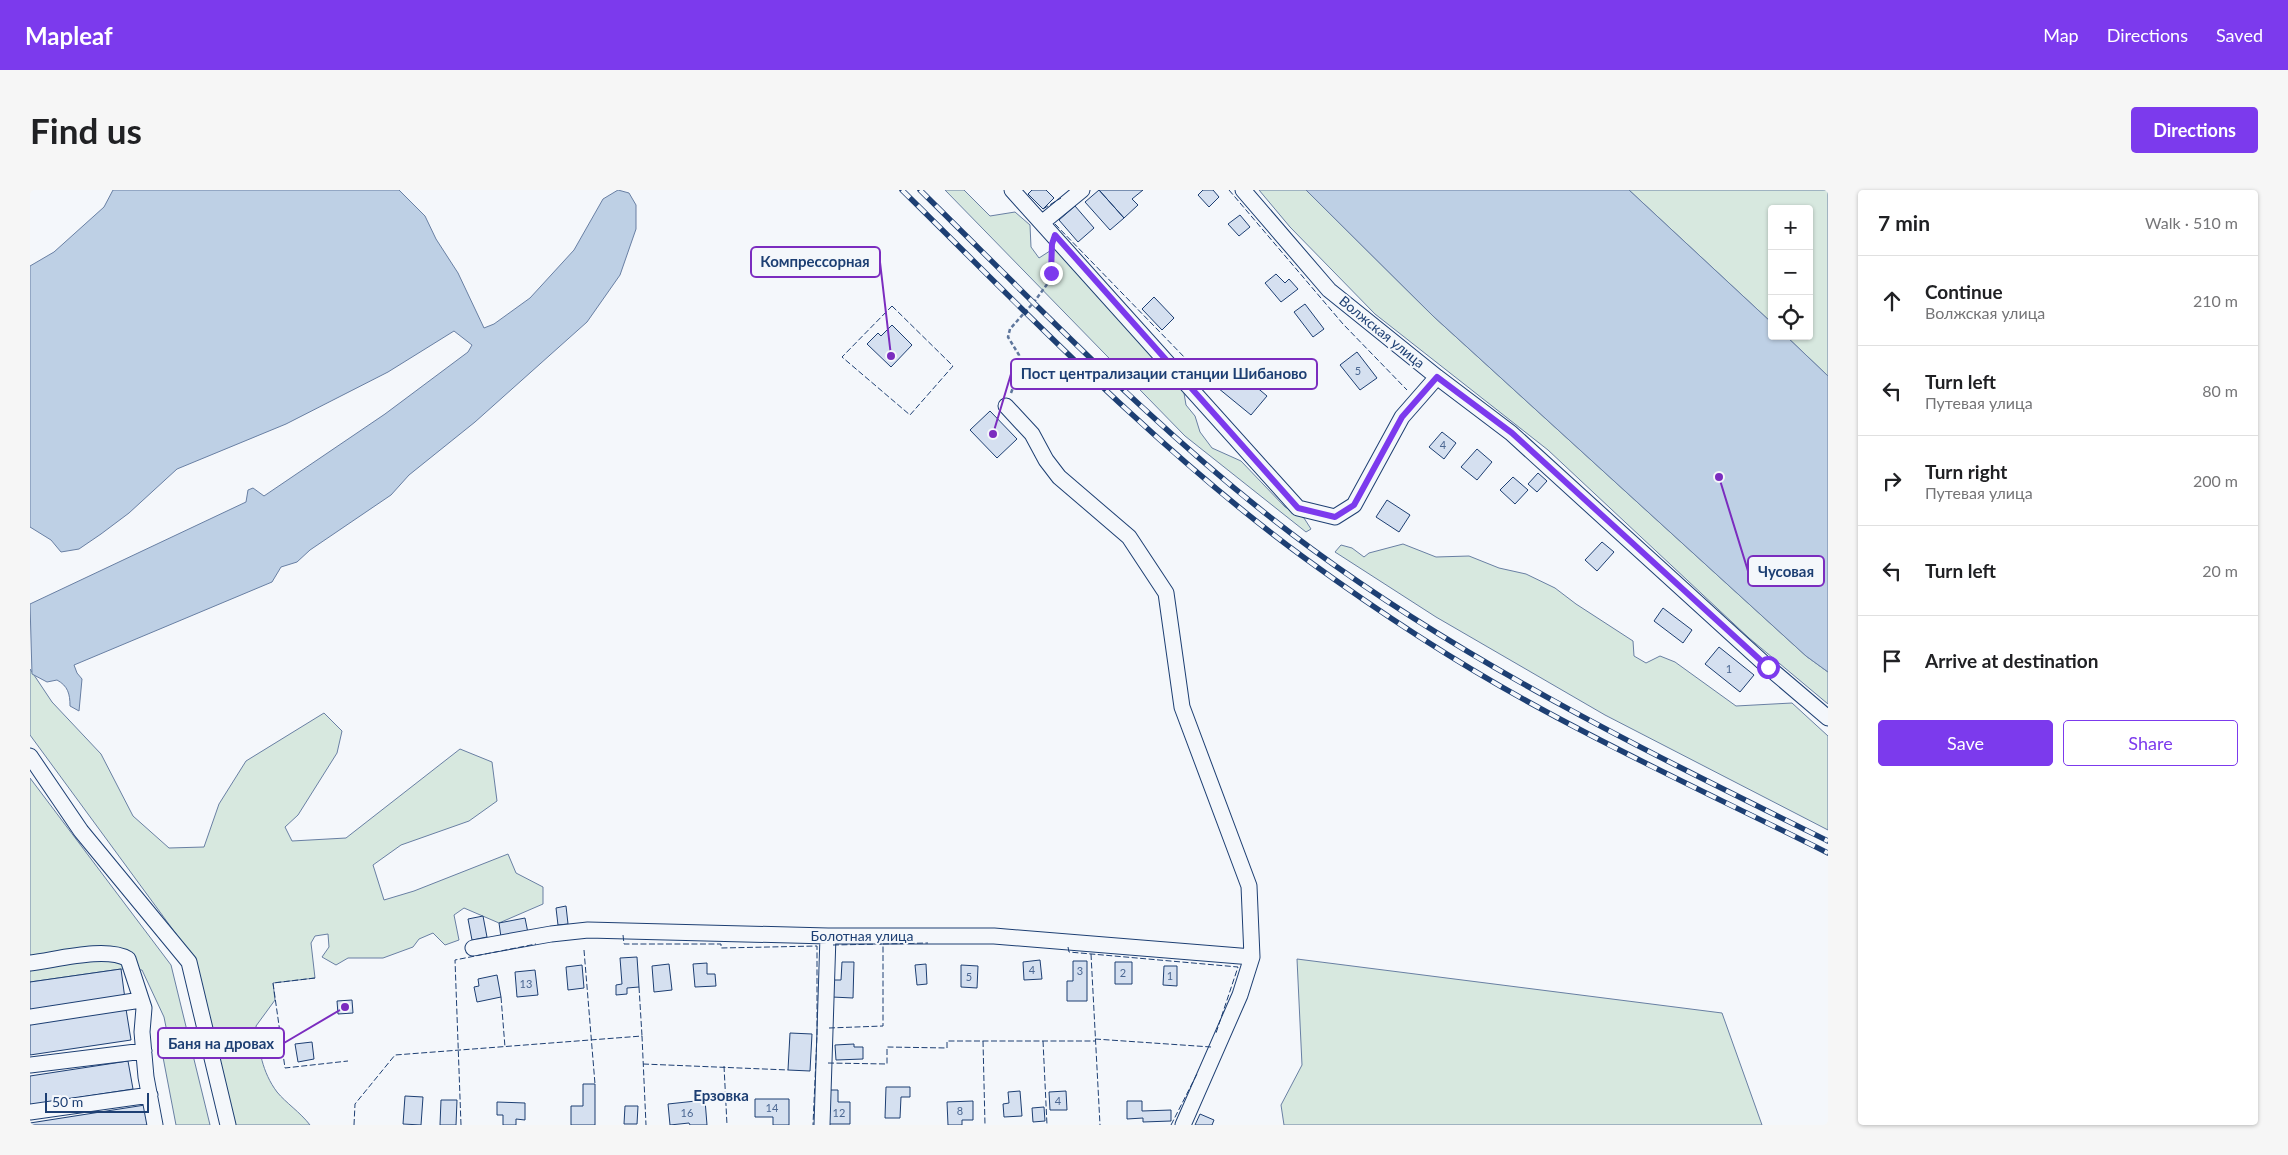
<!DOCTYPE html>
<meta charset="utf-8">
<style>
:root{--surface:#fff;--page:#f6f6f6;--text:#202124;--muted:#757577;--line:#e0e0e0;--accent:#7c3aed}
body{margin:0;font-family:Lato,sans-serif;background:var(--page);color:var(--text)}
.controls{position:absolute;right:15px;top:15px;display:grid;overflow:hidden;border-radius:5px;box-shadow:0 1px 4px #0004}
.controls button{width:45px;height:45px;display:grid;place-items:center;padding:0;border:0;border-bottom:1px solid var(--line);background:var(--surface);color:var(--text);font:25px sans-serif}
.scale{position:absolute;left:15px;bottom:12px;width:104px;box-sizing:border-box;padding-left:5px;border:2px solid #1d3f73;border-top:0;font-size:14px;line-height:18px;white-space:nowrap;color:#1d3f73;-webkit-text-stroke:4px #f4f7fb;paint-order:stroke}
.stop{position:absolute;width:15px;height:15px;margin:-11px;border:4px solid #7c3aed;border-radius:50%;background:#fff}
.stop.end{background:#7c3aed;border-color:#fff;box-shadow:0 1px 5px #0008}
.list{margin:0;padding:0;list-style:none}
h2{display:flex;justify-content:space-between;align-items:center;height:65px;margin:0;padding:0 20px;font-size:21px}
h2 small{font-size:16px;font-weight:400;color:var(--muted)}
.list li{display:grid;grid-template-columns:32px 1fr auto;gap:15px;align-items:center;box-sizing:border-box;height:90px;padding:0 20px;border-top:1px solid var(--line)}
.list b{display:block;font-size:19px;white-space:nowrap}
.list p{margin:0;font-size:16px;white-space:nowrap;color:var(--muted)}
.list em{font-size:16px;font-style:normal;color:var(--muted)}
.actions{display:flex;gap:10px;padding:15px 20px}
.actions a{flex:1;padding:11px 0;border:1px solid var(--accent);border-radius:5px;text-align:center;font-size:18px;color:var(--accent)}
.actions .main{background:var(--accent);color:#fff}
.icon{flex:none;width:28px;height:28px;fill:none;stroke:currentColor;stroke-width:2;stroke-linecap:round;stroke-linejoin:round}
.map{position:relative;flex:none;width:1798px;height:935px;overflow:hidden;border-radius:5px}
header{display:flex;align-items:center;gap:30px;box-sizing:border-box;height:70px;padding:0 25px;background:var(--accent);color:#fff}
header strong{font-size:24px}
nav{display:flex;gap:28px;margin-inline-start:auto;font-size:18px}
.intro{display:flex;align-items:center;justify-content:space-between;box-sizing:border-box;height:120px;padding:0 30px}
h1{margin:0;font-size:35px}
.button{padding:12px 22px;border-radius:5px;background:var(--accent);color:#fff;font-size:18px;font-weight:700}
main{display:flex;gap:30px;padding:0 30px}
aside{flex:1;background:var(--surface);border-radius:5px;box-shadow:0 1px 4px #0004}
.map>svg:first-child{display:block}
.green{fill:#d7e8df;stroke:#687fa3}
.water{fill:#bed0e5;stroke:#687fa3}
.building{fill:#d5e0f0;stroke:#1d3f73}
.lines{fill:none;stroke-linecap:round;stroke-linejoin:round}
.minor-casing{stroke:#1d3f73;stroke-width:17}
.path{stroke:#5e769c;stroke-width:2.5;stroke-dasharray:4 2.5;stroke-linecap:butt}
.minor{stroke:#f4f7fb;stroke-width:15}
.rail-casing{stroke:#1d3f73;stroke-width:5.5}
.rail{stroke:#f4f7fb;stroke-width:4;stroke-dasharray:11;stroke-linecap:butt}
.fence{stroke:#1d3f73;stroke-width:1;stroke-dasharray:6 2.5;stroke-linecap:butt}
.route{stroke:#7c3aed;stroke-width:6}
.labels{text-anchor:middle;stroke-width:4;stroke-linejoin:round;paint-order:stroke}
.number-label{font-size:11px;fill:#4b6792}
.street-label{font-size:14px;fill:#1d3f73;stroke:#f4f7fb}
.neighbourhood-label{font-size:15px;font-weight:bold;fill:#1d3f73;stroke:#f4f7fb}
.leader{fill:none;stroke:#7b2cbf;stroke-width:2}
.callout-dot{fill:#7b2cbf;stroke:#f4f7fb;stroke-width:2}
.callout{fill:#f4f7fb;stroke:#7b2cbf;stroke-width:2}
.callout-label{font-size:15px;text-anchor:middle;font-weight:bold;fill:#1d3f73}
</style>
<header>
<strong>Mapleaf</strong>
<nav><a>Map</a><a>Directions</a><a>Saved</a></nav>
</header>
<div class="intro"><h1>Find us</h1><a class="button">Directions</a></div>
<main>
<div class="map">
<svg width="1798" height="935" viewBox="0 0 1798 935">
<rect width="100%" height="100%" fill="#f4f7fb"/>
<path class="green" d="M915,0H934L960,26L985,22L1000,35L1001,57L1009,68L1026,57L1153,197L1156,215L1165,226L1170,242L1182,258L1211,271L1255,317L1274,328L1281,339L1276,342L1155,246Z
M1229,0H1276L1403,126L1776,466L1798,482V514L1719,448L1518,260L1345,124L1260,37Z
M1599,0H1798V186L1756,146H1779V19H1742V133Z
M1373,354L1406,367L1439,366L1469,378L1496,384L1525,398L1546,414L1603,451L1604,466L1616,473L1630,466L1645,472L1706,516L1762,513L1798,546V640L1575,525L1406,427L1305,362L1311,355L1322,358L1334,367L1339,363Z
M0,479L22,512L71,564L103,626L139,658L174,657L189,614L216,571L294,523L312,541L307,563L268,625L255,637L262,651L316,648L430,559L462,572L467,611L439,631L371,655L343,675L354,710L384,701L478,664L486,683L513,697V714L469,733L434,718L424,725L429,750L415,755L403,743L389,749L383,757L353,768H318L306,775L292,767L299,757L298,744L285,746L281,753L285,788L243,793L245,810L226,836C229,860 232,882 247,902C256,913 270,922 280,935H203L163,767L0,545Z
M0,588L141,775L180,935H146L132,862H141L134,827L112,780L91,779L0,792Z
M1267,769L1692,823L1732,935H1254L1251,915L1272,875Z"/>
<path class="water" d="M83,0H369L395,26L406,49L428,83L454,138L464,134L500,108L544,60L573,9L588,0L599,3L606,15V39L590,85L557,132L445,232L379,285L361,305L280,360L267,372L251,377L242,392L44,475L47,483L52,489L49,521L40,516C40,504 38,496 27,490L17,492L2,484L0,414L216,312L218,300L223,298L234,306L355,224L438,162L442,155L424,141L358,182L256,234L147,279L99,323L71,344L49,359L31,362L21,350L0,337V76L24,62L74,17Z
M1276,0H1599L1742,133V146H1756L1798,186V482L1776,466L1403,126Z"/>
<path class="building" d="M1002,0H1016L1024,8L1013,19L998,4Z
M1069,0L1094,28L1080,40L1055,12Z
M1069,0H1113L1102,9L1108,15L1094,28Z
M1173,0H1183L1189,7L1179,17L1168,5Z
M1045,16L1064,38L1048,52L1029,30Z
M1210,25L1220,37L1209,46L1198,34Z
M1246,84L1255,93L1259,89L1268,99L1251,112L1235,93Z
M1124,107L1144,128L1132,140L1112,119Z
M1275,114L1294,139L1283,147L1264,122Z
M862,135L882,155L861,177L837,154L848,143L851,146Z
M1327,162L1347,188L1330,200L1310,175Z
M1193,169L1237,206L1221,225L1177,189Z
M960,221L987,249L967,268L940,240Z
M1412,242L1426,253L1414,269L1399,257Z
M1447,259L1462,272L1447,290L1431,277Z
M1508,283L1517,291L1507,302L1498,294Z
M1483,287L1498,300L1485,314L1470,300Z
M1357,310L1380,325L1369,342L1346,327Z
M1572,352L1584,362L1567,381L1555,370Z
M1633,418L1662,440L1653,453L1624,431Z
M1689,457L1724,485L1710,502L1675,474Z
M536,716L538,734L528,735L526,718Z
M453,726L457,747L442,750L438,729Z
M495,728L498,743L471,747L469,733Z
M607,767L609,797L597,798V804L586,805V795L592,794L590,768Z
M1010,770L1012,789L994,790L993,772Z
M1043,771H1057V811H1037V791H1043Z
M812,772H824L823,808L802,807L803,790H811Z
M1085,772H1102V794H1085Z
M677,773V784H685L686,796L665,797L663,774Z
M639,774L642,800L624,802L622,776Z
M896,774L897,794L887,795L885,775Z
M552,775L554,798L538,800L536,777Z
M931,775L948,776L947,798L931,797Z
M1134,776H1147V796L1133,795Z
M91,779L95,809L0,822V792Z
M505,780L508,805L487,807L485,782Z
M467,785L471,807L447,812L444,797L449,796L448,789Z
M322,810L323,823L308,824L307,811Z
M96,819L101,850L0,865V833Z
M760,843L782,844L780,881L758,880Z
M282,852L284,869L268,872L265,854Z
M824,854V857H833V869L806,870L805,855Z
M98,871L103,899L0,915V886Z
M553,894H565V935H541V916H553Z
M856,897H880V907H871L870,928H855Z
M798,900H808V912H820V934H798Z
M990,901L992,926L974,927L973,914L979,913L978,902Z
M1036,901L1037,920H1020L1019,902Z
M375,906L393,907L391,935L373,934Z
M725,909H759V935H743V927H725Z
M411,910H427L426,935H410Z
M675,910L677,935H660L659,933L640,935L638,914Z
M943,911V930H932V935H918L917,912Z
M1097,911H1112V921L1141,920V931L1113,932V928L1097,929Z
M467,912L495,913V930L486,929V935H473V925H467Z
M115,915L118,935H0V933Z
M595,916H608L607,934H594Z
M1014,917L1015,931L1003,932L1002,918Z
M1170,924L1184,930L1182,935H1165Z"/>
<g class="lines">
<g class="minor-casing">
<path id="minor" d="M982,0L1268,318L1305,327L1324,315L1372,227L1407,187
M1213,0L1299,100L1407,187L1481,243L1738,477L1798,528
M1013,32L1052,0
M976,216L1002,244L1016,270L1029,287L1099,347L1136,403L1152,517L1219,696L1222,767L1210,805L1153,935
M0,566L51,641L159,772L198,935
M443,758L521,744L558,740L798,746H964L1222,767
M0,773C26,770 76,756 98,769L114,818L112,842L116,887L125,935
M0,827L111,810
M0,875L114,861
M0,922L120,905
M792,935L798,746"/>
</g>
<path class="path" d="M981,203L990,179L989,165L978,147L980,139L1004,112L1018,93L1022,65"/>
<use href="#minor" class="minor"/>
<g class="rail-casing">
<path id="rail" d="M872,0C1002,128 1128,261 1276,369C1349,422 1425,472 1504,515C1600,568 1700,614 1798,663
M890,0C1016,124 1139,254 1282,359C1443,477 1620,563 1798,651"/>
</g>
<use href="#rail" class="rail"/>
<path class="fence" d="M1199,0L1313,134L1377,200
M1013,19L1031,8
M1025,34L1158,171
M862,116L923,176L880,225L812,167Z
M593,745L594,754H691V758L787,756V845L783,935
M803,755L853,754
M1038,757L1039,762L1208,777L1186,843
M554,760L565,894
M1061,764L1070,935
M285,788L243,793L255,878L318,871
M609,797L612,846
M471,807L475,857
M799,838L853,836V754L898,753
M1065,849L1181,857
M953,851L955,935
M1013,851L1017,935
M798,873L857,874V857L917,858V851H1065
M613,874L758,880
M694,876L697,935
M324,935L325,914L365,865L612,846L616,935
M431,935L425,770L506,754
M1141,935L1168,882"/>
</g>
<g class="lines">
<path class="route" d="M1021,83L1022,54L1025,45L1268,318L1305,327L1324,315L1372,227L1407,187L1482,243L1738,477"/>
</g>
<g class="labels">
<g class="number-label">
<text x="1328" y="185">5</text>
<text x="1413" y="259">4</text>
<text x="1699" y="483">1</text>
<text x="1002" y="784">4</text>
<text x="1050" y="785">3</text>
<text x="1093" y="787">2</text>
<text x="1140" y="790">1</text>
<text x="939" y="791">5</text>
<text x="496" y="798">13</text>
<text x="1028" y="915">4</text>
<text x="742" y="922">14</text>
<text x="930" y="925">8</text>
<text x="657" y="927">16</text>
<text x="809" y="927">12</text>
</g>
<g class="street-label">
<text transform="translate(1352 142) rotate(39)" y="5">Волжская улица</text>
<text x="832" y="751">Болотная улица</text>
</g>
<g class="neighbourhood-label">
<text x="691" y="911">Ерзовка</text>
</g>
</g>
<path class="leader" d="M861 166L850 72M963 244L981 184M1689 287L1718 381M315 817L254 853"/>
<g class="callout-dot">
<circle cx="861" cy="166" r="5"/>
<circle cx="963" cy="244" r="5"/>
<circle cx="1689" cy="287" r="5"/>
<circle cx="315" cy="817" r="5"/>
</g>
<g class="callout">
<rect x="721" y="57" width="129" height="30" rx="5"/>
<rect x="981" y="169" width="306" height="30" rx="5"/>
<rect x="1718" y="366" width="76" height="30" rx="5"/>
<rect x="128" y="838" width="126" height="30" rx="5"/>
</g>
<g class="callout-label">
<text x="785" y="77">Компрессорная</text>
<text x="1134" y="189">Пост централизации станции Шибаново</text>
<text x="1756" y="387">Чусовая</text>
<text x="191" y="859">Баня на дровах</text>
</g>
</svg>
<div class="controls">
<button>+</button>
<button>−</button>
<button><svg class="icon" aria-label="locate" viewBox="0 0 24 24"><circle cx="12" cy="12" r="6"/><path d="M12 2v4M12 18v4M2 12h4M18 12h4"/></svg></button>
</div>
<div class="scale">50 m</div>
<div class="stop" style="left:1738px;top:477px"></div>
<div class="stop end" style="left:1021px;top:83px"></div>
</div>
<aside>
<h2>7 min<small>Walk · 510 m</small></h2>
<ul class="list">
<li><svg class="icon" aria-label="ahead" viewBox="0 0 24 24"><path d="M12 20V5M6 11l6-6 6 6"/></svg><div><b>Continue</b><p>Волжская улица</p></div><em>210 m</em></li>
<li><svg class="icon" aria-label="left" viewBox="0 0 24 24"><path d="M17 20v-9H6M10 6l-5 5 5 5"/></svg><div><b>Turn left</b><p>Путевая улица</p></div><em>80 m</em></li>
<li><svg class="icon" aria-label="right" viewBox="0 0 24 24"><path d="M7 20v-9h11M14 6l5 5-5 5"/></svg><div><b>Turn right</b><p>Путевая улица</p></div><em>200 m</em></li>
<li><svg class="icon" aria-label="left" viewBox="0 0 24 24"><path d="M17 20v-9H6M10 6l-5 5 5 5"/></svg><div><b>Turn left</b></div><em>20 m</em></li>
<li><svg class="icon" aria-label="arrive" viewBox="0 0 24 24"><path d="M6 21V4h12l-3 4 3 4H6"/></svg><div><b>Arrive at destination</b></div></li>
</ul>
<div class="actions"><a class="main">Save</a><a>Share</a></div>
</aside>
</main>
